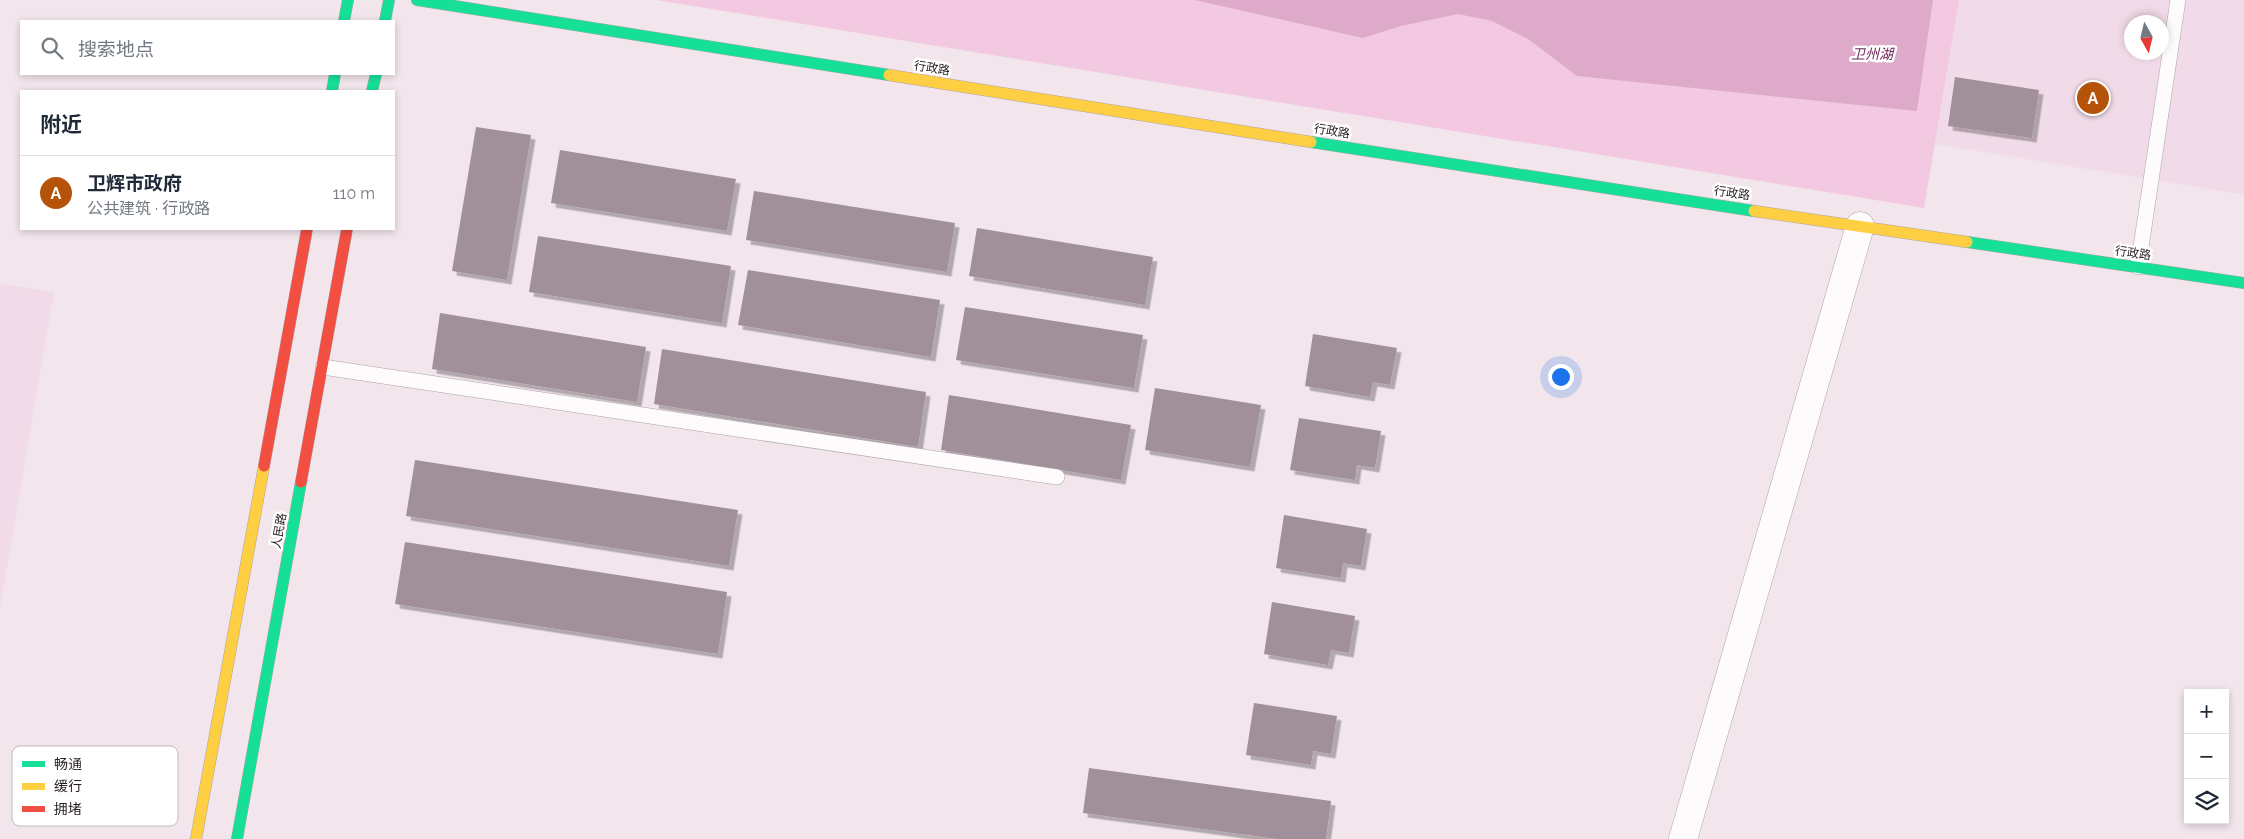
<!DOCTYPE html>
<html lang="zh">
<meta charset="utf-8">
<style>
:root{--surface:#fff;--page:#f6f6f7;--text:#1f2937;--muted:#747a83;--line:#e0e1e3;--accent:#b45309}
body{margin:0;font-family:Raleway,"Noto Sans SC",sans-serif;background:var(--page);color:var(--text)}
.controls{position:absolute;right:15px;bottom:15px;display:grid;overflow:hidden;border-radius:0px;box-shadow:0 2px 8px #0003}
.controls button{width:45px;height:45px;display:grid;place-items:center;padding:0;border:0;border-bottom:1px solid var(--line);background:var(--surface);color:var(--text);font:25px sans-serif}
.compass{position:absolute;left:2124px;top:15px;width:45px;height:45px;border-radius:50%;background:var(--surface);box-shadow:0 2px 8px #0003;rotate:172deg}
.you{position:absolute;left:1560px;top:376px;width:18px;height:18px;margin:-12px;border:4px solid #fff;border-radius:50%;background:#1a73e8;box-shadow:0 0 0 8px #1a73e833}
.badge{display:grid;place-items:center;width:32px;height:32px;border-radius:50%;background:var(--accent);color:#fff;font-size:16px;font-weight:700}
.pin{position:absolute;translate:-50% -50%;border:2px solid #fff;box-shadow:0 1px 5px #0006}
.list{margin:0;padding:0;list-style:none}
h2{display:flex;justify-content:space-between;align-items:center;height:65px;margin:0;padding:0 20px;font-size:21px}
h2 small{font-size:16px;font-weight:400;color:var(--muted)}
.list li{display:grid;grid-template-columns:32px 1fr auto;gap:15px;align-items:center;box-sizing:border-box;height:75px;padding:0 20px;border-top:1px solid var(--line)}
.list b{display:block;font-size:19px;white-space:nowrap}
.list p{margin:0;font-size:16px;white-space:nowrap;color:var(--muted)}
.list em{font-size:16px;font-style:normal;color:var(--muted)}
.icon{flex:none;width:28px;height:28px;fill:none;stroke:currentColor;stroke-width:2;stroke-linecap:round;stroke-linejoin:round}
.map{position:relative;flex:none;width:2244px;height:839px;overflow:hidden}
.search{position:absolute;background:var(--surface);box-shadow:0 2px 8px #0003;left:20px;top:20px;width:375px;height:55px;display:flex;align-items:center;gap:12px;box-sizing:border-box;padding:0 18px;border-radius:0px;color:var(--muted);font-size:19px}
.panel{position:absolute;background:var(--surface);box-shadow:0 2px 8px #0003;left:20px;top:90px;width:375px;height:140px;border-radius:0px}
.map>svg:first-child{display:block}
.built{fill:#f2dbe8;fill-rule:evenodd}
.green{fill:#f2c9e1}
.water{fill:#ddabc9}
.building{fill:#a1909a;filter:url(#shadow)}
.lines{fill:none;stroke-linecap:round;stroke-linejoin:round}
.lane-casing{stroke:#ada3a8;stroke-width:16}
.street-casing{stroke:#ada3a8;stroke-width:29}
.fast-casing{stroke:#ada3a8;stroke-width:12}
.slow-casing{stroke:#ada3a8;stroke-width:12}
.jam-casing{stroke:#ada3a8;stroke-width:12}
.lane{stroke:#fdfbfc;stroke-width:15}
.street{stroke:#fdfbfc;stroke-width:28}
.fast{stroke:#16e098;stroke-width:11}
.slow{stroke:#ffcf43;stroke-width:11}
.jam{stroke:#f24e42;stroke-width:11}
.labels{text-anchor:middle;stroke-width:5;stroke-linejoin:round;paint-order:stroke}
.street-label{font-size:12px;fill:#251c21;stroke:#fff}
.water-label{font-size:14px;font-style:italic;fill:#6a1e53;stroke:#fff}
.key{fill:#fff;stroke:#bebbbc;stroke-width:1}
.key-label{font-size:14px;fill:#251c21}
</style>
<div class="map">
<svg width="2244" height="839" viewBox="0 0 2244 839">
<defs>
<filter id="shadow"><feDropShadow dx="4.5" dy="4.5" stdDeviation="0" flood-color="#0004"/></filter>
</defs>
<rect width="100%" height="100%" fill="#f2e5ec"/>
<path class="built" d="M1959,0H2244V195L1935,144ZM2132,22H2162V52H2132Z
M0,284L54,292L0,608Z"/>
<path class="green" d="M657,0H1959L1924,208Z"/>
<path class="water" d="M1195,0H1933L1917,111L1577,76L1528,39L1492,21L1458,14L1401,26L1363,38Z"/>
<path class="building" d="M1955,77L2039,90L2032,138L1948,126Z
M476,127L531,135L507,280L452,271Z
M560,150L736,179L727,231L551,203Z
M754,191L955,223L947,272L746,240Z
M977,228L1153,257L1145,305L969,276Z
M538,236L731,266L722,323L529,292Z
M748,270L940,300L931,357L738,325Z
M965,307L1143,335L1134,388L956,360Z
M440,313L646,347L637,402L432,369Z
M1313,334L1397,348L1390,385L1373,382L1370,397L1305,386Z
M662,349L926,392L918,447L654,404Z
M1155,388L1261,405L1250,467L1145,450Z
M949,395L1131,425L1121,480L941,450Z
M1299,418L1381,431L1375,468L1357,465L1355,480L1290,470Z
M415,460L738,510L729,566L406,516Z
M1284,515L1367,529L1361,566L1343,563L1341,578L1276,568Z
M405,542L727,592L718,654L395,604Z
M1272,602L1355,616L1349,653L1331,650L1328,665L1264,654Z
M1254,703L1337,716L1331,754L1313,751L1311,765L1246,755Z
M1089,768L1331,801L1326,839H1277L1083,813Z"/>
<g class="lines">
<g class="lane-casing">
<path id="lane" d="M2138,267L2178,0
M323,367L1057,477"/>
</g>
<g class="street-casing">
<path id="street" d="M1683,839L1860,226"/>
</g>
<g class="fast-casing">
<path id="fast" d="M417,0L889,75
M344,21L348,0
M385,21L389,0
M332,91L335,74
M372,91L376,74
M1311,142L1754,211
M1967,242L2244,283
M237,839L301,482"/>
</g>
<g class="slow-casing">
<path id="slow" d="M889,75L1311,142
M1754,211L1967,242
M196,839L264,466"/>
</g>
<g class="jam-casing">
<path id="jam" d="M264,466L307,229
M301,482L347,229"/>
</g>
<use href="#lane" class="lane"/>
<use href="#street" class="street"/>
<use href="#fast" class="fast"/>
<use href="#slow" class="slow"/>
<use href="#jam" class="jam"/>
</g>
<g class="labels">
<g class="street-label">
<text transform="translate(932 68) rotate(9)" y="4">行政路</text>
<text transform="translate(1332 131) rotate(9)" y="4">行政路</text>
<text transform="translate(1732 193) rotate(8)" y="4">行政路</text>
<text transform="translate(2133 253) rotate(8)" y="4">行政路</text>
<text transform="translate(279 531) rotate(-80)" y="4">人民路</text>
</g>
<g class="water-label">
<text x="1872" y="59">卫州湖</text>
</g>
</g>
<rect x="12" y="746" width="166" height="80" rx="8" class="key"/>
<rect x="22" y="761" width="23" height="6" fill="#16e098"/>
<rect x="22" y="783" width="23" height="7" fill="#ffcf43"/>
<rect x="22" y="806" width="23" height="6" fill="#f24e42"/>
<g class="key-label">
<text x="54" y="769">畅通</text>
<text x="54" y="791">缓行</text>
<text x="54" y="814">拥堵</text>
</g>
</svg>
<div class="controls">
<button>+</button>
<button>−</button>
<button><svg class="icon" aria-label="layers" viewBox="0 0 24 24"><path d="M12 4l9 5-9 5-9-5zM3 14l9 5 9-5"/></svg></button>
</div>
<svg class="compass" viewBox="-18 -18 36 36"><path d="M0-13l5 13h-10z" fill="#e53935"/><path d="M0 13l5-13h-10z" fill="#747a83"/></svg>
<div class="you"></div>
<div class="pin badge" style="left:2093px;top:98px">A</div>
<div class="search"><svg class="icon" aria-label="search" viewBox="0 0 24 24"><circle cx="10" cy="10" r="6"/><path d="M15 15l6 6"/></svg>搜索地点</div>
<section class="panel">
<h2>附近<small></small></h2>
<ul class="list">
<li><span class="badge">A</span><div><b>卫辉市政府</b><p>公共建筑 · 行政路</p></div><em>110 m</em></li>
</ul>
</section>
</div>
